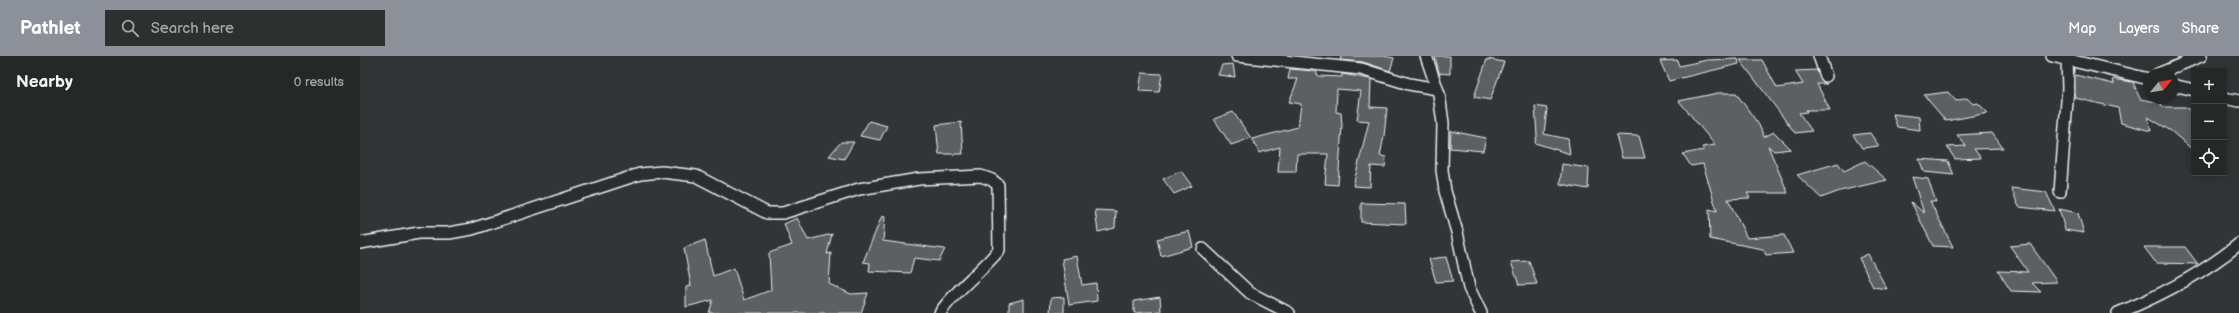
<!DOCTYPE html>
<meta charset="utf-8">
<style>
:root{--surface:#262828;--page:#2e3030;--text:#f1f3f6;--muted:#a4a6a8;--line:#424445;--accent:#8c9099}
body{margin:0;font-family:"Balsamiq Sans",sans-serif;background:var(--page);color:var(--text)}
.controls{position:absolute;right:12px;top:12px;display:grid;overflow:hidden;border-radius:0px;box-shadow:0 2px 10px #0003}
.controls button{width:36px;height:36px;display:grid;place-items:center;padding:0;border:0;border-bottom:1px solid var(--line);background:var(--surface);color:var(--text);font:20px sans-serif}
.compass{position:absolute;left:1783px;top:12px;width:36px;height:36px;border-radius:50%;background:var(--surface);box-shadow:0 2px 10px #0003;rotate:60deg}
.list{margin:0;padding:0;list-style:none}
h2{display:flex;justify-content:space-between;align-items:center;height:52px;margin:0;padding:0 16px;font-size:17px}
h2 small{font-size:13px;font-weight:400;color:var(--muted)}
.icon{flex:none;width:22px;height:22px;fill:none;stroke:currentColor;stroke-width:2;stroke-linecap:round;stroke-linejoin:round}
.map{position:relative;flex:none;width:1879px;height:257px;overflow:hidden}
header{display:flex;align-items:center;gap:24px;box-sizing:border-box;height:56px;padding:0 20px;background:var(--accent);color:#fff}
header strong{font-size:19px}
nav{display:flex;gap:22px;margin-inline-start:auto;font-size:14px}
.search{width:280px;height:36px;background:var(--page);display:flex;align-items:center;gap:10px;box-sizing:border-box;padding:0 14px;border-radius:0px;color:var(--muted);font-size:15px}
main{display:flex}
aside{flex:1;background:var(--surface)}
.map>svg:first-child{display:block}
.building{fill:#5c6063;stroke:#e8f1f8}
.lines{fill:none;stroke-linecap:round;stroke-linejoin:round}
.minor-casing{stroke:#e8f1f8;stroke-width:14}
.minor{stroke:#2a2d2e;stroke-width:11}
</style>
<header>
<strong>Pathlet</strong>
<div class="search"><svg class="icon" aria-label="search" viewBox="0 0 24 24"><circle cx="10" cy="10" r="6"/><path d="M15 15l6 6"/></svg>Search here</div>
<nav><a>Map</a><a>Layers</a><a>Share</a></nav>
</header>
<main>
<aside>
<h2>Nearby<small>0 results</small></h2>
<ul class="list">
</ul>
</aside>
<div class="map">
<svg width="1879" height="257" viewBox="0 0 1879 257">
<rect width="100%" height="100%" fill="#323536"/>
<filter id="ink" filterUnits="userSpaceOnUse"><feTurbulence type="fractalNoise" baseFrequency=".025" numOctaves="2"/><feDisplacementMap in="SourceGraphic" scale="8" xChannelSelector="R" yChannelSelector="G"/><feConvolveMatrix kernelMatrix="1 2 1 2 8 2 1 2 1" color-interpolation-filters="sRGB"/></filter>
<g filter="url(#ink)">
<path class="building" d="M981,0H1023L1034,2L1030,15L1003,6L980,4Z
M1075,0H1090V18L1079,17Z
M1127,3L1144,6L1130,44L1114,41Z
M1378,3L1379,8L1309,25L1300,5L1317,4L1319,10L1347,4Z
M1380,4H1402L1417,32L1443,28L1435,15L1457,14L1461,25L1467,28H1457L1470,54H1446L1447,56L1439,57L1452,75L1435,77Z
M873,8L875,21L858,19L862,9Z
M930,13L956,15L958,20L982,21V18L1011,23L1010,51L1027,52L1024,80L1020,100L1026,101L1025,111L1011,110L1010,131L993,130L1009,65L997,64L1001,35L977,33L976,56L981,57L982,69L978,129L965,128L968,98H937L936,116H918L920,91L899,97L892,83L938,71L941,48L929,46L938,23H928Z
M782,17L802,18L799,36L779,35Z
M1715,19L1754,28L1753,23L1773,26L1780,43L1801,47L1802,51H1826L1834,59V95L1811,75L1788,61L1791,75L1761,67L1758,52L1715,42Z
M1588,36L1596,45L1607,42L1613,48L1618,47L1628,57L1586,65L1564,39Z
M1358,37H1376L1399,69L1404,81L1414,76L1431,93L1414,95L1408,90L1428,137H1387L1390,142L1368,143L1387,182L1424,179L1433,197L1406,199L1403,193L1350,183L1349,153L1357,155L1343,108L1331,110L1323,98L1344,94L1342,91L1355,89L1319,45Z
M1175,50L1187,52L1184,78L1208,83L1210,98L1175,87L1177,80Z
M873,56L891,82L871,89L854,63Z
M1533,58L1559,61L1560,74L1537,71Z
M509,65L527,70L520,84L500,80Z
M601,66L603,98H579L576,69Z
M1091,75L1126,82L1123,95L1090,92Z
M1510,77L1519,90L1502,92L1493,79Z
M1632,77L1643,92L1614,93L1621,102L1595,103L1587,91L1606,90L1597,79Z
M1256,79L1279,80L1285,102H1262Z
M481,86H494L484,103L469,100Z
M1559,103L1588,105L1594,119L1564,116Z
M1505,105L1527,124L1480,135L1461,142L1437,119L1478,107L1484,115Z
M1202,108L1229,112L1228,133L1200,128Z
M821,115L832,130L814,138L803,123Z
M1552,121L1568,123L1576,146L1570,145L1593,191L1573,190L1551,146L1564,157Z
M1651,132L1686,136L1695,155L1659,151Z
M1001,147L1045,148L1046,168L1001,166Z
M1699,153L1718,157L1724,177L1705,174Z
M735,154L756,155L755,172L738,176Z
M522,160L525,161L523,185L585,193L579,205L554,202L550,217L509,215L510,207L503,206Z
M437,162L448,184L472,178L467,198L471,197L469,228L491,238L508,237L501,257H349L353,244L326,251V231L331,230L324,192L345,184L353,220L374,212L384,244L411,234L409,197L432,189L424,168Z
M829,175L833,191L801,200L797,183Z
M1670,188L1697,226L1672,227L1681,236L1651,235L1638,215L1668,216L1650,190Z
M1784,191H1825L1838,208L1796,207Z
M1508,198L1527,233L1513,231L1499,202Z
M717,200L722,229L736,227L737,245L709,249L702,203Z
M1086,201L1093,225L1076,226L1069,203Z
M1169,205L1177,228L1159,229L1151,206Z
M704,241V257H690L691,242Z
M800,241L801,255L774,257V245Z
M664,243V257H649V247Z"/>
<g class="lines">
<g class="minor-casing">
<path id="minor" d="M877,0L1001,13L1049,28L1077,33
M1066,0L1079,38L1083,67L1082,114L1085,135L1097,176L1109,232L1121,257
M1459,0L1466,20
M1692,0L1789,23
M1798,18L1841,0
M1813,29L1834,34
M1864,42L1879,45
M1700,136L1708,32L1707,4
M0,187L59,177H89L112,173L280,118L302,116L336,120L407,157H423L499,133L559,123L621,120L632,124L638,129L639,194C621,216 596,233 580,257
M843,193L890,237L929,257
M1758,257C1802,239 1842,218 1879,188"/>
</g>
<use href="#minor" class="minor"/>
</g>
</g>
</svg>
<div class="controls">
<button>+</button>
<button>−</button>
<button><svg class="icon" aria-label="locate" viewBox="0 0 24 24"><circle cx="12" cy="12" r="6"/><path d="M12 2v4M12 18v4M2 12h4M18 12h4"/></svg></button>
</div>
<svg class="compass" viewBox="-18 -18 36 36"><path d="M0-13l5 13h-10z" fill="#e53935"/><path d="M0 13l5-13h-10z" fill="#a4a6a8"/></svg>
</div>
</main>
